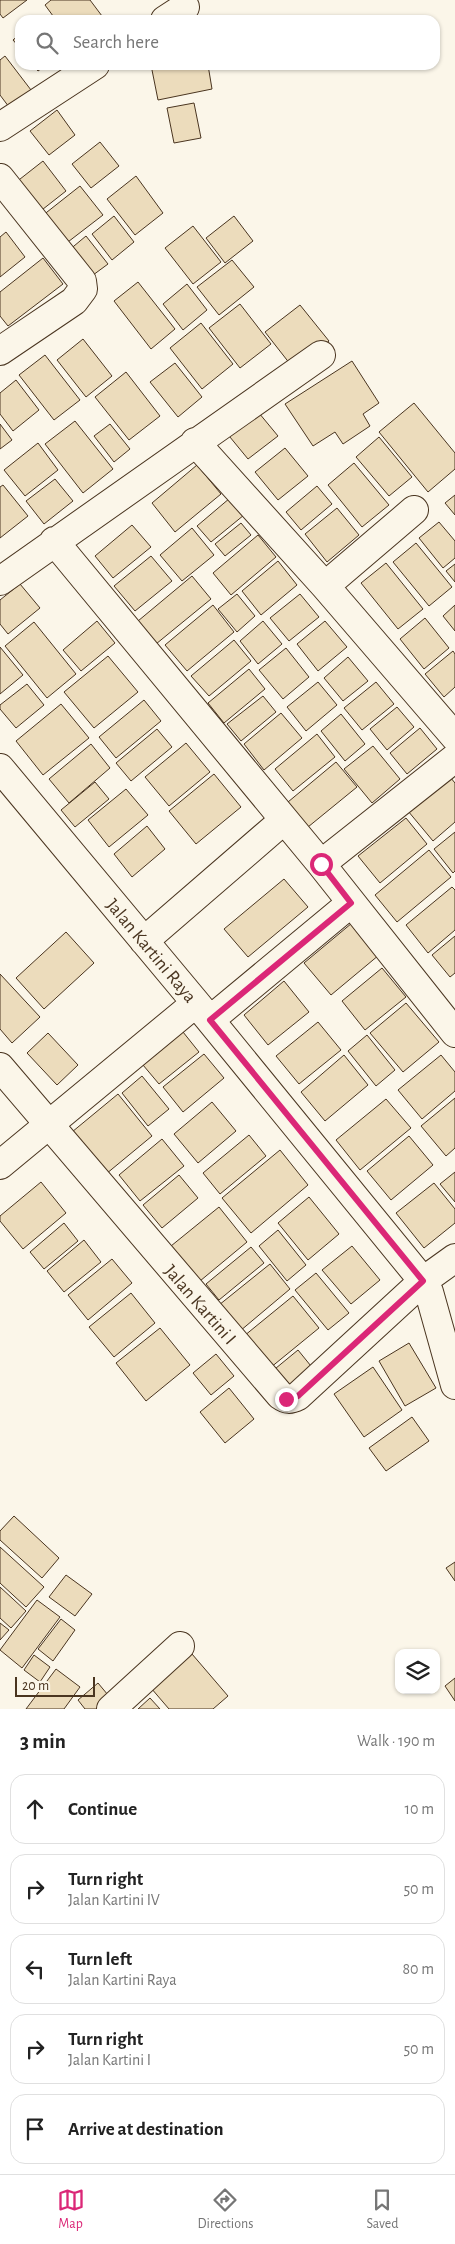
<!DOCTYPE html>
<meta charset="utf-8">
<style>
:root{--surface:#fff;--page:#f6f6f6;--text:#222;--muted:#767676;--line:#e0e0e0;--accent:#db2777}
body{margin:0;font-family:"Alegreya Sans",sans-serif;background:var(--page);color:var(--text)}
.controls{position:absolute;right:15px;bottom:15px;display:grid;overflow:hidden;border-radius:10px;box-shadow:0 1px 4px #0004}
.controls button{width:45px;height:45px;display:grid;place-items:center;padding:0;border:0;border-bottom:1px solid var(--line);background:var(--surface);color:var(--text);font:25px sans-serif}
.scale{position:absolute;left:15px;bottom:12px;width:80px;box-sizing:border-box;padding-left:5px;border:2px solid #4a3520;border-top:0;font-size:14px;line-height:18px;white-space:nowrap;color:#4a3520;-webkit-text-stroke:4px #fbf6e9;paint-order:stroke}
.stop{position:absolute;width:15px;height:15px;margin:-11px;border:4px solid #db2777;border-radius:50%;background:#fff}
.stop.end{background:#db2777;border-color:#fff;box-shadow:0 1px 5px #0008}
.list{margin:0;padding:0;list-style:none}
h2{display:flex;justify-content:space-between;align-items:center;height:65px;margin:0;padding:0 20px;font-size:21px}
h2 small{font-size:16px;font-weight:400;color:var(--muted)}
.list li{display:grid;grid-template-columns:32px 1fr auto;gap:15px;align-items:center;box-sizing:border-box;height:70px;margin:0 10px 10px;padding:0 10px;border:1px solid var(--line);border-radius:15px}
.list b{display:block;font-size:19px;white-space:nowrap}
.list p{margin:0;font-size:16px;white-space:nowrap;color:var(--muted)}
.list em{font-size:16px;font-style:normal;color:var(--muted)}
.icon{flex:none;width:28px;height:28px;fill:none;stroke:currentColor;stroke-width:2;stroke-linecap:round;stroke-linejoin:round}
.map{position:relative;flex:none;width:455px;height:1709px;overflow:hidden}
.search{position:absolute;background:var(--surface);box-shadow:0 1px 4px #0004;left:15px;right:15px;top:15px;height:55px;display:flex;align-items:center;gap:12px;box-sizing:border-box;padding:0 18px;border-radius:15px;color:var(--muted);font-size:19px}
.sheet{height:465px;background:var(--surface)}
nav{display:flex;justify-content:space-around;align-items:center;box-sizing:border-box;height:70px;border-top:1px solid var(--line);background:var(--surface);font-size:14px;color:var(--muted)}
nav a{display:grid;justify-items:center;gap:2px}
nav .on{color:var(--accent)}
.map>svg:first-child{display:block}
.building{fill:#ecdcbc;stroke:#4a3520}
.lines{fill:none;stroke-linecap:round;stroke-linejoin:round}
.minor-casing{stroke:#4a3520;stroke-width:30}
.minor{stroke:#fbf6e9;stroke-width:28}
.route{stroke:#db2777;stroke-width:6}
.labels{text-anchor:middle;stroke-width:4;stroke-linejoin:round;paint-order:stroke}
.street-label{font-size:19px;fill:#4a3520;stroke:#fbf6e9}
</style>
<div class="map">
<svg width="455" height="1709" viewBox="0 0 455 1709">
<rect width="100%" height="100%" fill="#fbf6e9"/>
<path class="building" d="M0,0H27L3,18L0,14Z
M51,0H90L105,20H56L45,5Z
M20,34V48L13,40Z
M5,56L31,90L9,107L0,95V60Z
M33,65H46L38,71Z
M151,65H208L212,89L158,100Z
M194,103L201,138L174,143L167,108Z
M57,110L75,135L49,155L30,131Z
M100,142L119,166L91,188L72,164Z
M43,161L66,191L38,213L15,183Z
M136,176L163,213L135,235L107,199Z
M80,186L103,215L64,245L42,216Z
M114,216L134,242L112,260L92,234Z
M234,216L253,241L225,263L206,238Z
M193,226L221,262L193,284L165,248Z
M6,232L25,257L0,277V237Z
M86,236L108,264L89,278L68,251Z
M43,258L63,284L8,326L0,316V292Z
M232,260L254,287L219,315L197,287Z
M138,282L175,329L151,349L114,301Z
M187,284L207,310L183,330L163,304Z
M240,304L271,344L240,368L209,328Z
M300,305L329,341L294,369L265,332Z
M201,323L233,364L202,389L170,348Z
M83,339L112,376L86,397L57,360Z
M45,355L80,400L54,420L19,375Z
M352,361L379,403L363,414L370,426L343,444L335,432L313,446L285,404Z
M175,363L202,397L178,417L150,382Z
M126,372L160,416L129,440L95,397Z
M16,380L39,410L13,431L0,414V393Z
M414,403L455,453V469L428,492L379,432Z
M254,407L278,436L248,459L225,431Z
M75,421L113,469L83,493L45,444Z
M0,424L12,440L0,449Z
M110,424L130,449L114,462L94,436Z
M379,437L412,477L389,496L356,457Z
M38,443L58,470L25,496L4,470Z
M285,448L308,476L278,500L255,472Z
M354,463L389,505L362,527L328,485Z
M197,465L221,494L175,532L152,503Z
M55,479L73,501L44,524L26,501Z
M3,485L28,516L0,538V487Z
M317,486L332,504L301,530L286,512Z
M455,495V515L445,503Z
M230,498L244,515L211,542L197,526Z
M337,508L359,535L327,562L305,534Z
M439,522L455,541V558L443,568L419,538Z
M241,523L251,535L225,556L215,544Z
M132,525L151,547L113,578L95,556Z
M192,528L214,555L182,581L160,555Z
M258,535L276,557L231,595L213,573Z
M416,543L452,587L429,606L393,562Z
M151,556L172,581L135,611L114,586Z
M278,561L297,585L261,615L242,591Z
M386,563L423,609L398,629L361,583Z
M455,564V582L446,571Z
M192,576L211,599L156,644L138,621Z
M20,584L40,608L8,634L0,624V600Z
M237,594L255,616L237,632L218,609Z
M300,594L319,617L289,641L270,618Z
M213,605L234,632L187,671L165,645Z
M455,605V631L443,616Z
M425,618L449,648L424,669L400,639Z
M97,621L115,643L81,671L63,650Z
M263,621L282,644L258,664L240,641Z
M325,621L347,647L318,671L297,644Z
M34,622L76,674L47,698L5,646Z
M234,640L251,661L209,696L191,676Z
M0,647L23,675L0,694Z
M286,648L309,677L283,699L259,670Z
M453,651L455,654V687L444,697L425,674Z
M108,656L138,692L94,728L64,692Z
M348,657L368,681L343,701L324,678Z
M249,669L265,689L224,723L208,703Z
M318,682L337,705L306,731L287,707Z
M376,682L394,704L362,730L344,708Z
M27,684L44,705L16,728L0,709V705Z
M263,696L276,712L241,741L227,724Z
M144,700L161,721L116,758L99,737Z
M61,704L89,738L43,775L16,741Z
M397,707L414,727L387,750L370,729Z
M281,713L302,738L264,770L244,744Z
M341,714L365,744L345,761L321,731Z
M420,728L437,749L407,774L390,753Z
M157,729L172,747L131,781L116,763Z
M317,734L335,757L293,791L275,769Z
M186,743L210,772L169,806L145,777Z
M91,744L110,768L69,803L49,779Z
M373,746L400,779L372,803L344,769Z
M336,762L357,787L308,827L288,802Z
M214,774L241,807L196,844L169,811Z
M450,777L455,783V822L433,841L408,811Z
M95,782L109,799L75,827L61,810Z
M126,789L148,815L109,847L88,820Z
M406,818L427,844L380,883L358,856Z
M147,826L165,849L132,877L114,854Z
M455,832V871L453,873L434,849Z
M429,850L451,877L397,922L375,895Z
M284,879L308,907L248,957L224,929Z
M452,887L455,890V930L428,953L406,925Z
M352,923L379,955L331,995L304,963Z
M66,932L94,963L44,1009L16,978Z
M455,936V973L450,977L432,955Z
M382,968L406,997L365,1030L342,1001Z
M0,974L40,1017L12,1043L0,1029Z
M284,981L309,1012L268,1045L244,1015Z
M406,1003L439,1042L403,1072L370,1033Z
M318,1022L341,1050L299,1084L276,1056Z
M183,1032L199,1052L159,1084L143,1065Z
M48,1033L78,1065L57,1085L27,1053Z
M367,1035L395,1070L376,1086L348,1051Z
M204,1054L224,1078L183,1112L163,1087Z
M344,1055L368,1085L325,1121L301,1092Z
M441,1055L455,1072V1091L422,1119L398,1090Z
M142,1076L169,1109L148,1126L122,1093Z
M118,1094L152,1136L106,1174L72,1132Z
M455,1098V1148L446,1156L421,1126Z
M386,1099L411,1128L360,1170L336,1140Z
M212,1102L236,1131L198,1163L174,1134Z
M249,1135L266,1156L220,1194L203,1173Z
M409,1136L433,1165L391,1200L367,1171Z
M162,1139L184,1166L140,1201L119,1175Z
M280,1150L308,1185L251,1233L222,1198Z
M455,1172V1202L440,1184Z
M179,1175L198,1198L162,1228L143,1205Z
M41,1182L66,1213L23,1249L0,1221V1216Z
M434,1183L455,1209V1223L424,1248L396,1213Z
M309,1197L339,1234L308,1260L278,1223Z
M219,1207L247,1242L200,1281L171,1246Z
M64,1223L78,1241L44,1269L30,1252Z
M278,1230L306,1265L287,1281L259,1246Z
M84,1240L101,1262L64,1292L47,1271Z
M352,1246L380,1280L351,1304L322,1270Z
M251,1247L264,1263L219,1300L206,1284Z
M112,1259L132,1283L88,1320L68,1295Z
M270,1264L290,1289L240,1331L219,1305Z
M316,1273L349,1313L328,1330L295,1290Z
M131,1293L155,1323L114,1357L89,1327Z
M293,1296L319,1328L270,1368L244,1336Z
M160,1328L190,1365L146,1401L116,1363Z
M409,1343L436,1388L405,1406L379,1361Z
M298,1350L315,1371L287,1394L270,1373Z
M216,1354L234,1376L211,1395L193,1373Z
M373,1367L402,1410L364,1437L334,1394Z
M229,1388L254,1419L225,1443L200,1412Z
M412,1417L429,1441L386,1471L369,1448Z
M14,1516L59,1558L42,1578L0,1540V1531Z
M0,1547L44,1587L26,1607L0,1583Z
M455,1562V1581L446,1568Z
M66,1575L92,1594L75,1616L49,1597Z
M0,1587L26,1611L11,1628L0,1618Z
M37,1600L60,1617L22,1668L0,1650Z
M61,1619L75,1630L53,1661L38,1649Z
M0,1623L9,1630L0,1640Z
M192,1654L228,1696L213,1709H169L151,1688Z
M34,1655L50,1667L40,1682L24,1670Z
M56,1669L80,1687L64,1709H26Z
M455,1678V1701L445,1686Z
M98,1683L113,1701L104,1709H85L78,1700Z
M150,1698L160,1709H138Z"/>
<g class="lines">
<g class="minor-casing">
<path id="minor" d="M165,20L185,7
M0,127L95,65
M0,178L82,281L83,289L74,301L0,351
M195,442L325,586L455,737
M54,541L321,864L455,1033
M0,581L321,355
M325,586L414,510
M0,768L196,1003L423,1281L429,1292L455,1385
M321,864L455,758
M144,941L284,820
M210,1020L351,903
M0,1067L280,1395C287,1400 290,1400 298,1396L423,1281L455,1258
M0,1165L196,1003
M111,1709L180,1646"/>
</g>
<use href="#minor" class="minor"/>
</g>
<g class="lines">
<path class="route" d="M286,1399L291,1400L298,1396L423,1281L210,1020L351,903L321,864"/>
</g>
<g class="labels">
<g class="street-label">
<text transform="translate(152 950) rotate(50)" y="7">Jalan Kartini Raya</text>
<text transform="translate(201 1304) rotate(49)" y="7">Jalan Kartini I</text>
</g>
</g>
</svg>
<div class="controls">
<button><svg class="icon" aria-label="layers" viewBox="0 0 24 24"><path d="M12 4l9 5-9 5-9-5zM3 14l9 5 9-5"/></svg></button>
</div>
<div class="scale">20 m</div>
<div class="stop" style="left:321px;top:864px"></div>
<div class="stop end" style="left:286px;top:1399px"></div>
<div class="search"><svg class="icon" aria-label="search" viewBox="0 0 24 24"><circle cx="10" cy="10" r="6"/><path d="M15 15l6 6"/></svg>Search here</div>
</div>
<section class="sheet">
<h2>3 min<small>Walk · 190 m</small></h2>
<ul class="list">
<li><svg class="icon" aria-label="ahead" viewBox="0 0 24 24"><path d="M12 20V5M6 11l6-6 6 6"/></svg><div><b>Continue</b></div><em>10 m</em></li>
<li><svg class="icon" aria-label="right" viewBox="0 0 24 24"><path d="M7 20v-9h11M14 6l5 5-5 5"/></svg><div><b>Turn right</b><p>Jalan Kartini IV</p></div><em>50 m</em></li>
<li><svg class="icon" aria-label="left" viewBox="0 0 24 24"><path d="M17 20v-9H6M10 6l-5 5 5 5"/></svg><div><b>Turn left</b><p>Jalan Kartini Raya</p></div><em>80 m</em></li>
<li><svg class="icon" aria-label="right" viewBox="0 0 24 24"><path d="M7 20v-9h11M14 6l5 5-5 5"/></svg><div><b>Turn right</b><p>Jalan Kartini I</p></div><em>50 m</em></li>
<li><svg class="icon" aria-label="arrive" viewBox="0 0 24 24"><path d="M6 21V4h12l-3 4 3 4H6"/></svg><div><b>Arrive at destination</b></div></li>
</ul>
</section>
<nav>
<a class="on"><svg class="icon" aria-label="map" viewBox="0 0 24 24"><path d="M3 6l6-2 6 2 6-2v14l-6 2-6-2-6 2zM9 4v14M15 6v14"/></svg>Map</a>
<a><svg class="icon" aria-label="directions" viewBox="0 0 24 24"><path d="M12 3l9 9-9 9-9-9zM9 14v-3h6M13 9l2 2-2 2"/></svg>Directions</a>
<a><svg class="icon" aria-label="saved" viewBox="0 0 24 24"><path d="M7 4h10v16l-5-4-5 4z"/></svg>Saved</a>
</nav>
